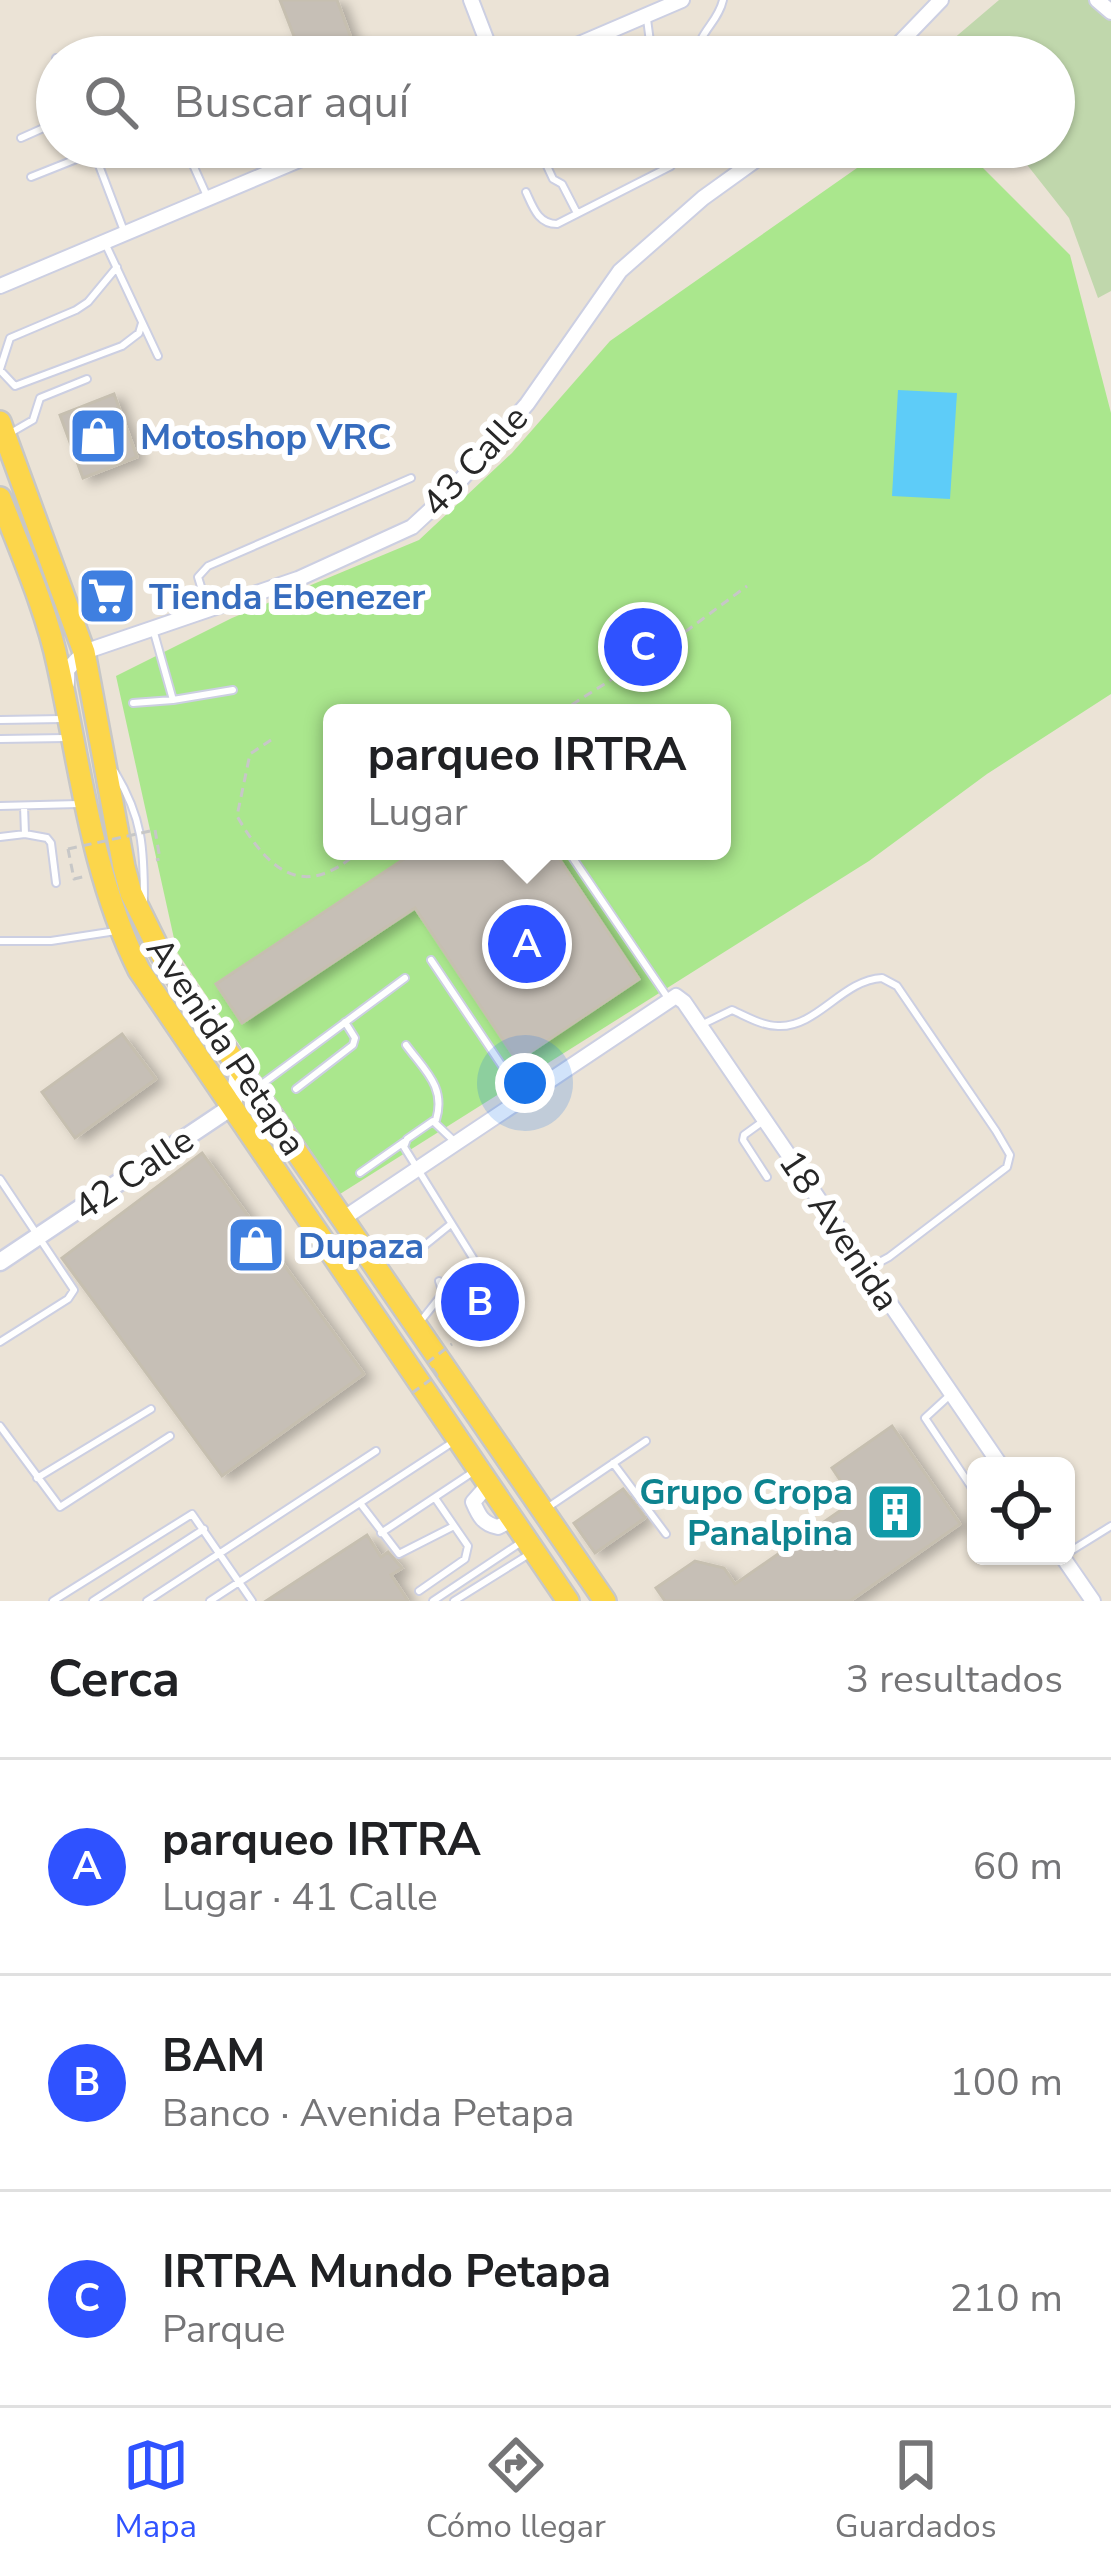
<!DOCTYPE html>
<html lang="es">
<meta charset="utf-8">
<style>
:root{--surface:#fff;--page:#f2f2f2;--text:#202124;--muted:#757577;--line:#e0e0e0;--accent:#2f52ff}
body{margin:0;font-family:"Nunito Sans",sans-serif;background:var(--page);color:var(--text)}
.controls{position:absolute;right:36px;bottom:36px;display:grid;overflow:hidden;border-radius:18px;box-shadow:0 3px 9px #0004}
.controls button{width:108px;height:108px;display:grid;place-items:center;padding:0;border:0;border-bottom:3px solid var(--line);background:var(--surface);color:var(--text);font:60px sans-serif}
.you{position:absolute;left:525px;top:1083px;width:42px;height:42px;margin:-30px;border:9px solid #fff;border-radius:50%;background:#1a73e8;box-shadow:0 0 0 18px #1a73e833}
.badge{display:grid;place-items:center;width:78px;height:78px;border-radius:50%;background:var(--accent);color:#fff;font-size:39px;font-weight:700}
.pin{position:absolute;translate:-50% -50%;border:6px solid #fff;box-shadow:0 3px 12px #0006}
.popup{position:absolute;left:323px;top:704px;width:408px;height:156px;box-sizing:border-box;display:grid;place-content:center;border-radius:18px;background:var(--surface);filter:drop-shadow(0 3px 9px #0005);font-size:39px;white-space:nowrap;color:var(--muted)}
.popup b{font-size:45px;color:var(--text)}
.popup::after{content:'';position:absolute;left:50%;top:100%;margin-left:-24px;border:24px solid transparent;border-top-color:var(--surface)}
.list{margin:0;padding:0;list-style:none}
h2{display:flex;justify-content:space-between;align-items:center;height:156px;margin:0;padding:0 48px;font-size:51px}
h2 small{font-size:39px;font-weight:400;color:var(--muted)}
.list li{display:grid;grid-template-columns:78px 1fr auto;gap:36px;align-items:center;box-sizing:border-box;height:216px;padding:0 48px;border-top:3px solid var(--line)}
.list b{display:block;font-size:45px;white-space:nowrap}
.list p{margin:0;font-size:39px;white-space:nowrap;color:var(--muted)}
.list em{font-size:39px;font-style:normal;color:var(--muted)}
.icon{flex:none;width:66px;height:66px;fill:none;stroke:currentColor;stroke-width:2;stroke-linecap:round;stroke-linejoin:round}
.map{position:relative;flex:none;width:1111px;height:1601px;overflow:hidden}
.search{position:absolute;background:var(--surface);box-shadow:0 3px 9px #0004;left:36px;right:36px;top:36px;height:132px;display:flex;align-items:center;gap:30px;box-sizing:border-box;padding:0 42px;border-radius:66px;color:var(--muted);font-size:45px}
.sheet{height:804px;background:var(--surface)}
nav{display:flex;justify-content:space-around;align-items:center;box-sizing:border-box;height:168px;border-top:3px solid var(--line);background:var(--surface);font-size:33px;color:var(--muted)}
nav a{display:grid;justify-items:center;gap:6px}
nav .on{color:var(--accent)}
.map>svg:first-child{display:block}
.green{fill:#aae78d;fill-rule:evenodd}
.cemetery{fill:#c0d7ac}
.water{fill:#5eccf8}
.building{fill:#c6bfb6;stroke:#c6bfb0;stroke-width:3;filter:url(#shadow)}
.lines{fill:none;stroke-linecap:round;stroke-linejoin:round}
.service-casing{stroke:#cccfe2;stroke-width:10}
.minor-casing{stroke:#cccfe2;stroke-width:18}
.tertiary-casing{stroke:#cccfe2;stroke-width:21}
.primary-casing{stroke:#c7c7c7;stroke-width:26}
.path{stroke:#c7c7c7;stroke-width:3;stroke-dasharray:9 6;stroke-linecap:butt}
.service{stroke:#fff;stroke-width:6}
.minor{stroke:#fff;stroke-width:14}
.tertiary{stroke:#fff;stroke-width:16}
.primary{stroke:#fcd64b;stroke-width:21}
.path-bridge{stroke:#c7c7c7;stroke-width:3;stroke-dasharray:9 6;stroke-linecap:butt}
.labels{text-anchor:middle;stroke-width:12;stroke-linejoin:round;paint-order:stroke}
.shop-label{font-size:36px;font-weight:bold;fill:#366cbe;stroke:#fff;text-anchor:start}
.street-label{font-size:36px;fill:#272727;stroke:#fff}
.culture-label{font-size:36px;font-weight:bold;fill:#0d838f;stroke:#fff;text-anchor:end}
</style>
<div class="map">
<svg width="1111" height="1601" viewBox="0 0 1111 1601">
<defs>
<filter id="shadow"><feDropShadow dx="8" dy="4.5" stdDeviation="6" flood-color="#0004"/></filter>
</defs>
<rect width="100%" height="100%" fill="#ebe3d6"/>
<path class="green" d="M887,147H957L968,153L1070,255L1111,413V694L987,774L869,861L340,1194L177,952L116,676L232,618L419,540L512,453L610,341ZM332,713H722V851H332Z"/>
<path class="cemetery" d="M999,0H1111V291L1098,298L1069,218L1013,147H1054V57H932Z"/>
<path class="water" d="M898,390L957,393L950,499L892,496Z"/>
<path class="building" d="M280,0H337L358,57H302Z
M114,394L137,457L83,478L60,415Z
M416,851H554L639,979L517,1061L415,908L242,1023L216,984Z
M122,1034L156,1079L75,1138L42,1092Z
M202,1153L364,1374L222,1476L62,1258Z
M502,1273L515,1290L458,1332L445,1315Z
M892,1426L960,1524L850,1601H665L656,1588L695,1561L724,1568L735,1584L854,1501L832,1468Z
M623,1489L645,1518L595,1553L574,1523Z
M367,1535L381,1557L388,1552L402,1568L391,1575L408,1601H266Z"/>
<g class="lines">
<g class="service-casing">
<path id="service" d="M647,19L652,57
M179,57L180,56
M697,57C697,33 718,23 723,0
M56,58L57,59
M21,138L57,122
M92,147L124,231
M185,147L207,196
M539,149L553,179L562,184L577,213
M31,177L94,152
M526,192C533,207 538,224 557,224L671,166L675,147
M105,243L158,356
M0,369L10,338L76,310L88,302L117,267
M0,370L15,386L122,346L139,333L142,323
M7,435L33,420L40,398L87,379
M207,606L198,577L208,566L411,478
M153,629L173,700L233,690
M133,703L173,700
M0,720L63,719
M0,739L66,738
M115,772C143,819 144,848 144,902
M0,806L79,804
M24,806L25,834L47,838L51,843L56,883
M0,837L25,834
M568,851L668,998
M0,941H51L116,931
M431,960L523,1097
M703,1024L732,1010C746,1016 762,1026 778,1026C817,1028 842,980 882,978L897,986L996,1131L1010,1155L1007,1167L889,1257L867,1269
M406,1045C425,1071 446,1087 436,1120
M258,1087L405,978
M296,1089L353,1045L355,1038L345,1022
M762,1122L744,1135L743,1140L767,1177
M360,1173L404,1142
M0,1179L74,1290L68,1299L0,1342
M414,1254L451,1224
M376,1259L408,1253L419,1257
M443,1290L470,1271L473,1258L404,1147L407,1139L433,1121L453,1140
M420,1322L443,1293L439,1281
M950,1395L925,1418L976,1494
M0,1426L60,1507L170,1436
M613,1463L666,1534
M37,1478L151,1409
M360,1503L399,1554L454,1526
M547,1508L646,1441
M381,1533L473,1472
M1066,1554L1111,1526
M419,1591L465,1559L468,1546L435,1498
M53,1601L192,1514L252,1601
M93,1601L204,1529
M147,1601L376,1451
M210,1601L453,1442
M433,1601L523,1541
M454,1601L531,1553"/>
</g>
<g class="minor-casing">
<path id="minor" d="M471,0L493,57
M1097,0L1111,12
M549,57L682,0
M886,57L941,0
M0,286L330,147
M67,683V670L84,652L298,579L412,527L452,490L527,404L620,271L703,198L774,147
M344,1218L676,996L684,1002L1001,1466
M488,1485L473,1502C479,1516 483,1524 498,1527L512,1520
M1062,1556L1093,1601"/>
</g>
<g class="tertiary-casing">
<path id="tertiary" d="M0,1262L233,1106L239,1067"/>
</g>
<g class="primary-casing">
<path id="primary" d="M0,422L84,652L124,867L131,893L162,956L605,1601
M0,498C20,550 47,611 58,665C81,770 91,873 139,970L568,1601"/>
</g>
<path class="path" d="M559,713L681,635L747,586
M271,740L250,754L237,816C268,870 303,902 359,851
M155,830L160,859L156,860
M68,849L74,879L86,876"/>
<use href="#service" class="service"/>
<use href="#minor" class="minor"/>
<use href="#tertiary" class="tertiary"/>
<use href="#primary" class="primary"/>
<path class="path-bridge" d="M68,849L155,830
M412,1393L437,1375L428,1362L452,1344"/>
</g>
<defs>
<g id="shop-square" transform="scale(3)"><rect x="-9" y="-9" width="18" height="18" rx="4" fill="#3f7fe0" stroke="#fff"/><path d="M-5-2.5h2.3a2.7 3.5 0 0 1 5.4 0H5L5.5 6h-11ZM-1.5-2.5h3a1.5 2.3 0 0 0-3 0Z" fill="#fff"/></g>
<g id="supermarket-square" transform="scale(3)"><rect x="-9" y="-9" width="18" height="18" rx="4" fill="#3f7fe0" stroke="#fff"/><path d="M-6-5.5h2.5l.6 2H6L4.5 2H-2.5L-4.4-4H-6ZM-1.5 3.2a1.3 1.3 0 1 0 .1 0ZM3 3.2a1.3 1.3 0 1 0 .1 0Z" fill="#fff"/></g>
<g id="building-square" transform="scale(3)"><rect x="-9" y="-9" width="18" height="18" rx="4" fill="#0f9aa8" stroke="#fff"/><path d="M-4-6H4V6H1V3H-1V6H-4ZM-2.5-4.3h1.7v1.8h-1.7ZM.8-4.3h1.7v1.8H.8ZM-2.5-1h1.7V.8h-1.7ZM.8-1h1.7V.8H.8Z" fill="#fff"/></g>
</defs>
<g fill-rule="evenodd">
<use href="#shop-square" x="98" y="436"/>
<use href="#supermarket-square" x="107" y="596"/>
<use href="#shop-square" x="256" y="1245"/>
<use href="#building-square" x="895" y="1512"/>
</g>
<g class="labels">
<g class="shop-label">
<text x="140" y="449">Motoshop VRC</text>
<text x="149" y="609">Tienda Ebenezer</text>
<text x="298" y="1258">Dupaza</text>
</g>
<g class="street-label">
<text transform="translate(474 460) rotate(-47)" y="13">43 Calle</text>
<text transform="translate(227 1046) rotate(56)" y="13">Avenida Petapa</text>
<text transform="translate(133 1173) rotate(-34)" y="13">42 Calle</text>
<text transform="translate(840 1230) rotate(56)" y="13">18 Avenida</text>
</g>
<g class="culture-label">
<text x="853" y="1504">Grupo Cropa<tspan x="853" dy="41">Panalpina</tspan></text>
</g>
</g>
</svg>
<div class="controls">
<button><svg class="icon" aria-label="locate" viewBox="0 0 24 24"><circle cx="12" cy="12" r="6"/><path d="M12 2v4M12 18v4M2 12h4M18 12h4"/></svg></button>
</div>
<div class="you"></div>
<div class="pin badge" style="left:527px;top:944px">A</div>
<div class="popup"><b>parqueo IRTRA</b>Lugar</div>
<div class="pin badge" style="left:480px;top:1302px">B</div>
<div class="pin badge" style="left:643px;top:647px">C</div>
<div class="search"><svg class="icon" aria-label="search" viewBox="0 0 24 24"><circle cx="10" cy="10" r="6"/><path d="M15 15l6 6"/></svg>Buscar aquí</div>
</div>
<section class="sheet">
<h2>Cerca<small>3 resultados</small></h2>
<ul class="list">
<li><span class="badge">A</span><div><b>parqueo IRTRA</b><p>Lugar · 41 Calle</p></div><em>60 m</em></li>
<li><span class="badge">B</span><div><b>BAM</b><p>Banco · Avenida Petapa</p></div><em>100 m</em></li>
<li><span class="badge">C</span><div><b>IRTRA Mundo Petapa</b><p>Parque</p></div><em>210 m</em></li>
</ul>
</section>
<nav>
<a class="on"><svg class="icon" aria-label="map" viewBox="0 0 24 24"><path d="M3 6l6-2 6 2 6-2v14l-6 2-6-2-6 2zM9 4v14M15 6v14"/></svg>Mapa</a>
<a><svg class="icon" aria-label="directions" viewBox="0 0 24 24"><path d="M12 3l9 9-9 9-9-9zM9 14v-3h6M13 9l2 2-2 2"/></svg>Cómo llegar</a>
<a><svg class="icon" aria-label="saved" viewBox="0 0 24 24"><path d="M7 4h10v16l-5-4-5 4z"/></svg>Guardados</a>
</nav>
